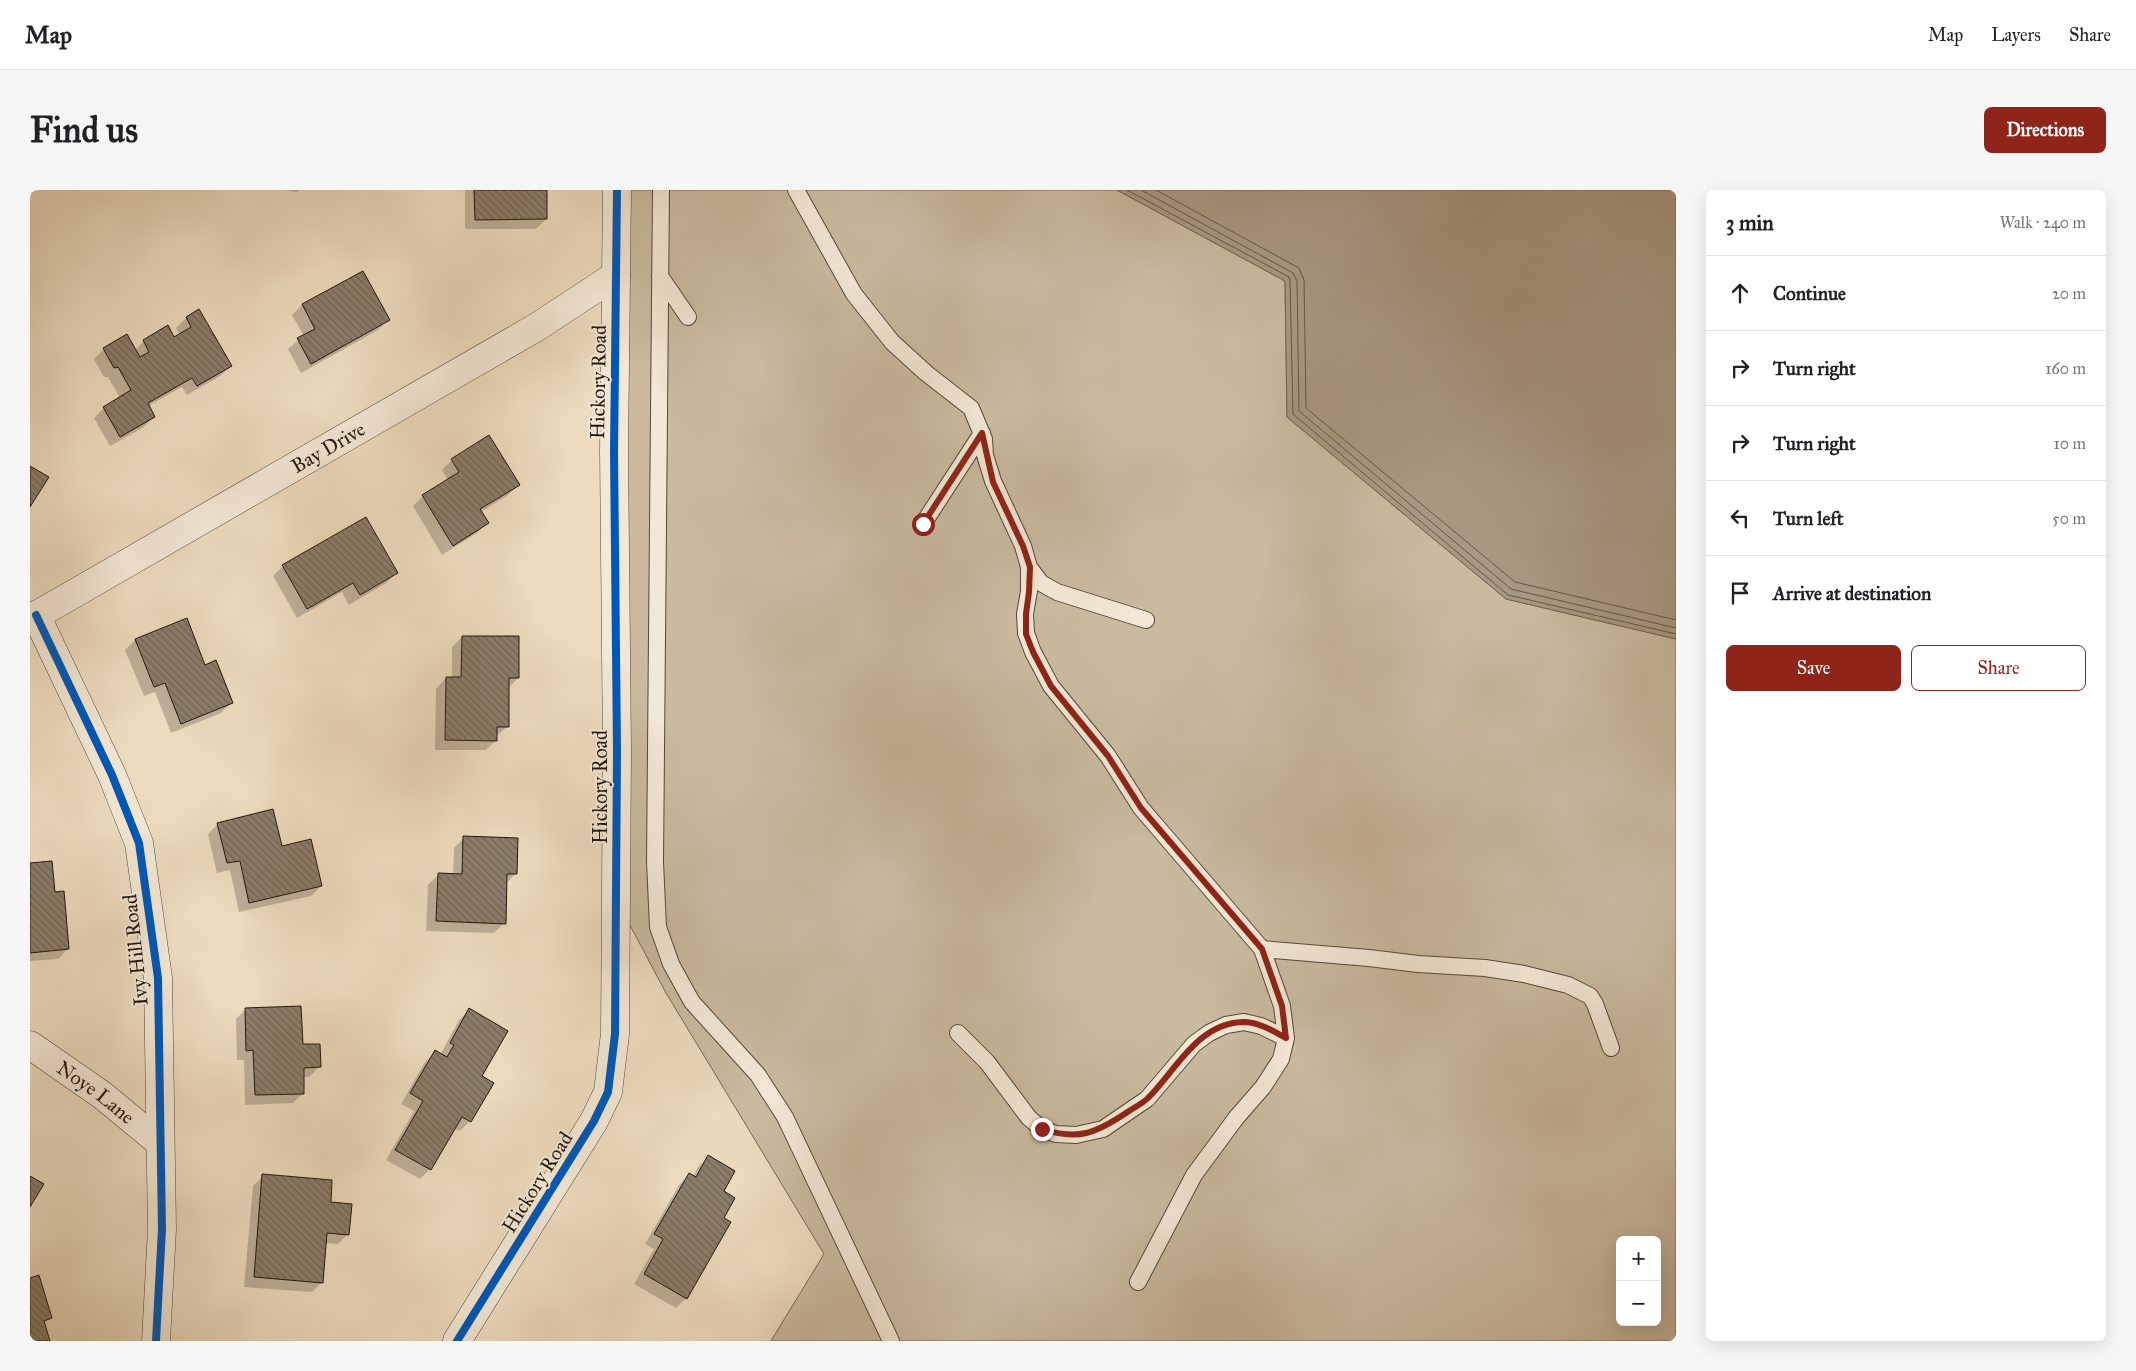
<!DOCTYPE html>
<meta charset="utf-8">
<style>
:root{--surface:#fff;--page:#f6f6f6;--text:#202124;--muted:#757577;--line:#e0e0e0;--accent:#8f2418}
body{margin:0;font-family:"IM FELL Great Primer",serif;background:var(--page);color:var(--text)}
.controls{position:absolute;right:15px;bottom:15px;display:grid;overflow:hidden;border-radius:8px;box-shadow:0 5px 20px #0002}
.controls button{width:45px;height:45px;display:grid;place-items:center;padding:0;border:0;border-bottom:1px solid var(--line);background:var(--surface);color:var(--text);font:25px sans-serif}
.stop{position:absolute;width:15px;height:15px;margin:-11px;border:4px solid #8f2418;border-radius:50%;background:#fff}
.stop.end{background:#8f2418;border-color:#fff;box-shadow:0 1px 5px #0008}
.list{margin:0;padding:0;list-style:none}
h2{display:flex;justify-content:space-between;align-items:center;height:65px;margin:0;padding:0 20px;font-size:21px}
h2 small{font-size:16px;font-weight:400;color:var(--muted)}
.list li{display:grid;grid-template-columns:32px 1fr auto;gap:15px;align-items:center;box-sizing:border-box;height:75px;padding:0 20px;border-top:1px solid var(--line)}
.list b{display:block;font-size:19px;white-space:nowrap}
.list em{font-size:16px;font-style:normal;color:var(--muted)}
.actions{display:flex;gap:10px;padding:15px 20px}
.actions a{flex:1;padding:11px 0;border:1px solid var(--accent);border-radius:8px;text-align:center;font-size:18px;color:var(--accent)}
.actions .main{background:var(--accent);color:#fff}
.icon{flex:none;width:28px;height:28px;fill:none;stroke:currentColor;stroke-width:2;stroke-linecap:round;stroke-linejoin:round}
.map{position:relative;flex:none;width:1646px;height:1151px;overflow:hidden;border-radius:8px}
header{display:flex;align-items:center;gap:30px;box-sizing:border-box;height:70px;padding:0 25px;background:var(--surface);border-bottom:1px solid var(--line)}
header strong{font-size:24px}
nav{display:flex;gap:28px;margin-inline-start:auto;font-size:18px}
.intro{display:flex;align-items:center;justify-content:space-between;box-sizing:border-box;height:120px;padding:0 30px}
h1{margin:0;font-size:35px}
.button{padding:12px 22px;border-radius:8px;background:var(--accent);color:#fff;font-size:18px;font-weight:700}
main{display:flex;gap:30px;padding:0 30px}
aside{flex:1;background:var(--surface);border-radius:8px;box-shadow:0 5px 20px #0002}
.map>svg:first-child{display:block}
.grass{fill:#c9baa0;stroke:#756856;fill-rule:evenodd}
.water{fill:#a79881;stroke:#716452}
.shadow{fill:#0003}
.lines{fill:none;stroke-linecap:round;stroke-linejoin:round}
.shore{stroke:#645846;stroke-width:1}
.building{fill:url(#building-back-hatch);stroke:#21170c}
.lane-casing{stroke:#544838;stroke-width:18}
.street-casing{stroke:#544838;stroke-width:29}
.lane{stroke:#f3e8d5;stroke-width:16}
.street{stroke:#f3e8d5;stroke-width:28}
.cycleway-casing{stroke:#f3e8d5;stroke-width:11}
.cycleway{stroke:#0057b8;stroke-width:8}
.route{stroke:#8f2418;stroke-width:6}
.labels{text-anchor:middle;stroke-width:4;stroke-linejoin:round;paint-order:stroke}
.street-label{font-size:20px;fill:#21170c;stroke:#f3e8d5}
</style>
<header>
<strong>Map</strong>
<nav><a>Map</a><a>Layers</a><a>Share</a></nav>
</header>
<div class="intro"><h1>Find us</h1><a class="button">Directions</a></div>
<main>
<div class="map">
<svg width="1646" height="1151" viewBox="0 0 1646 1151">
<defs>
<pattern id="building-back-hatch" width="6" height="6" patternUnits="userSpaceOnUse" patternTransform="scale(1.25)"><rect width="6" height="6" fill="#8b7d69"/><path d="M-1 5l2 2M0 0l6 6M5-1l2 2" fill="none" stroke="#716555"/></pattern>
</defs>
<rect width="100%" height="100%" fill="#ecdbbe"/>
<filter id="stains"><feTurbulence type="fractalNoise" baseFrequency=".004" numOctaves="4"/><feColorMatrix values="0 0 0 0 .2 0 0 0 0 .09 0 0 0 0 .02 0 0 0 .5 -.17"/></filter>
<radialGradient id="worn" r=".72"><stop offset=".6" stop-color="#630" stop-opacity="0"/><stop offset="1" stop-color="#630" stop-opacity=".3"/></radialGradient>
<path class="grass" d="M594,0H1087L1255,91L1257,227L1476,409L1646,449V1151H741L794,1064L636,803L586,709ZM1590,1050H1627V1132H1590Z"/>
<path class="water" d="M1087,0H1646V449L1476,409L1257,227L1255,91Z"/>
<path class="shadow" d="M254,0H269L267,2Z
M435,0H515L516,29L506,39H435Z
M332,82L358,130L348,140L271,183L258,159L274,146L262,125L272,115Z
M169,121L201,176L190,186L157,205L152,197L118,216L124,226L114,237L80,256L64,228L74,218L90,208L78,187H74L64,169L74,159L105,160L114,151L144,148L150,145L146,138L156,128Z
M422,270L488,295L478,305L451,322L457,333L447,343L412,365L383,316L393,306L418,290L412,280Z
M253,376L366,383L356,393L319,415L312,402L267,428L243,386Z
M156,429L175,476L201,513L191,523L141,543L125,502L114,506L95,460L105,450Z
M432,447L488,488L478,498V536L466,546V550L456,560H405L406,499L416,488H422V457Z
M188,634L251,657L291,696L281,706L209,722L200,680L187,683L178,644Z
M434,648L486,683L476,694L474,733L464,743L396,741L398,695L408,685H423L424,658Z
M0,674L23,703L38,759L28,769L0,771Z
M216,819L272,856L289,877L279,887H273V903L263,913L215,915L214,870H207L206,829Z
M440,820L450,887L440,931L430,941L424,938L400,979L390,989L356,970L384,921L371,914L395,872L405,862L410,865L429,830Z
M679,967L692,1002L693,1029L656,1108L646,1118L604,1094L624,1059L615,1054L649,995L659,985L663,987L668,977Z
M233,986L299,1013L318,1044L308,1054L295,1053L292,1092L282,1102L214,1097L223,996Z"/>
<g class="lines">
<path class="shore" d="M1097,0L1259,87L1260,91L1263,224L1478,405L1646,444
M1111,0L1263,83L1267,91L1269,221L1481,399L1646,438
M1126,0L1269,78L1274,90L1276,218L1485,392L1646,430"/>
</g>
<path class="building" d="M444,0H517V29L445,30Z
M333,81L360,130L281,174L267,148L285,139L272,114Z
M169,119L202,176L167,196L162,188L118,213L125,227L90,247L73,217L101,200L88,177L84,178L73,158L97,144L110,167L119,162L113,150L138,135L144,147L161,137L156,127Z
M459,245L490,295L450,319L459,333L423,356L392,305L429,282L421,269Z
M0,276L19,287L0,317Z
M336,327L368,383L330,405L323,393L277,419L252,375Z
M157,428L175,475L186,470L203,513L151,534L135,493L124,497L105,449Z
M432,446H489V488H479V537H467V551L415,550L416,487H431Z
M243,619L252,656L281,649L292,696L219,713L210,671L197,673L187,633Z
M433,646L488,648L487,684H477L476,734L406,731L408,683L432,684Z
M22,671L25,702L34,701L39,759L0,763V673Z
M271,816L273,854H290L291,877L274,878V904L225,905L223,860L216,861L215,818Z
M439,818L478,841L452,886L464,893L441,932L432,927L401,980L365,960L393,911L380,903L405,860L417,867L424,855L420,853Z
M678,965L705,981L694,1001L705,1008L694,1028L701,1032L657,1109L614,1084L633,1049L624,1044L659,983L666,987Z
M232,984L302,990L301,1012L322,1014L319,1045L297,1043L293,1093L224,1087Z
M0,986L14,994L0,1017Z
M9,1085L22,1128L14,1131L20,1151H0V1088Z"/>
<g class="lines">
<g class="lane-casing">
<path id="lane" d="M631,0L625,672L628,737L641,774L662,812L728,885L755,927L861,1151
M766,0L824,104L862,152L896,183L941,218L954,249L955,265L963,291L993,356L999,377V401L995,424L996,443L1003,462L1021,496L1078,566L1111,618L1232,759L1252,816L1256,848L1251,869L1233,897L1206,928L1164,985L1108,1092
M630,86L658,127
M893,334L952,243
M999,377L1011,393L1027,402L1116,430
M1232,759L1339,768L1388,774L1455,778L1494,784L1538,795L1560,806L1565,814L1581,858
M928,843L957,872L999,928L1012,939L1026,944L1046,945L1073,939L1117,909L1164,854L1179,843L1196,835L1214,832L1231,836L1256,848"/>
</g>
<g class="street-casing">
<g id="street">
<path d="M6,425L82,585L109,653L128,788L132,1039L126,1151"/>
<path id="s1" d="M0,429L507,137L586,85"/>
<path id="s2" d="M0,855L72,905L129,952"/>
<path d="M427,1151L564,931L578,902L585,844L587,561L584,261L587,0"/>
</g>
</g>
<use href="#lane" class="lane"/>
<use href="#street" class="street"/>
<g class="cycleway-casing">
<path id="cycleway" d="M6,425L82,585L109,653L128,788L132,1039L126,1151
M427,1151L564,931L578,902L585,844L587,561L584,261L587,0"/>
</g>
<use href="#cycleway" class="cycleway"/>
</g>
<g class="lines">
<path class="route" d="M893,334L952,243L963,292L993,356L1000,377L999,402L996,424V444L1003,462L1021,496L1078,566L1111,618L1232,759L1252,816L1256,848C1243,841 1229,832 1213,832C1168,833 1146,880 1118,908C1112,914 1103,918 1096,923C1066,943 1048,951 1012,939"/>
</g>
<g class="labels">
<g class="street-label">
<text transform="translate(568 192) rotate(-89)" y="7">Hickory Road</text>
<text dy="7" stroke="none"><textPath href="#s1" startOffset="344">Bay Drive</textPath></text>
<text transform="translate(570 597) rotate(-90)" y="7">Hickory Road</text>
<text transform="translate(105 760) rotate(-96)" y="7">Ivy Hill Road</text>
<text dy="7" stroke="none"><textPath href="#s2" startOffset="81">Noye Lane</textPath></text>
<text transform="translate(507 992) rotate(-58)" y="7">Hickory Road</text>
</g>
</g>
<rect width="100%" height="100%" filter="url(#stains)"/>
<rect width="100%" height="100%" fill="url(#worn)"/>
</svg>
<div class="controls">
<button>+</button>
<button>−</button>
</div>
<div class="stop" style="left:893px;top:334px"></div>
<div class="stop end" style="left:1012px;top:939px"></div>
</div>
<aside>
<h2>3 min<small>Walk · 240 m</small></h2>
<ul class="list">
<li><svg class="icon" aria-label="ahead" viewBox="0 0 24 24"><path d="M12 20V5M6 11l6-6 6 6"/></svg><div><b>Continue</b></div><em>20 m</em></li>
<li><svg class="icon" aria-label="right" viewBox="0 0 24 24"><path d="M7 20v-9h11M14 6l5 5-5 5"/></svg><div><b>Turn right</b></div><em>160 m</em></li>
<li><svg class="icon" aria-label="right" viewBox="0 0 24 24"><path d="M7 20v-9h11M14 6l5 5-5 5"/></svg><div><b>Turn right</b></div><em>10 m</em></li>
<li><svg class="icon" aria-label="left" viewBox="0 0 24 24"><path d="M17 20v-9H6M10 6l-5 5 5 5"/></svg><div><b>Turn left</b></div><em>50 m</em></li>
<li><svg class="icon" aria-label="arrive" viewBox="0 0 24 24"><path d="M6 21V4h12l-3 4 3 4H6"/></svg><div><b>Arrive at destination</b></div></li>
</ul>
<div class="actions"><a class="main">Save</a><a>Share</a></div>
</aside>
</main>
